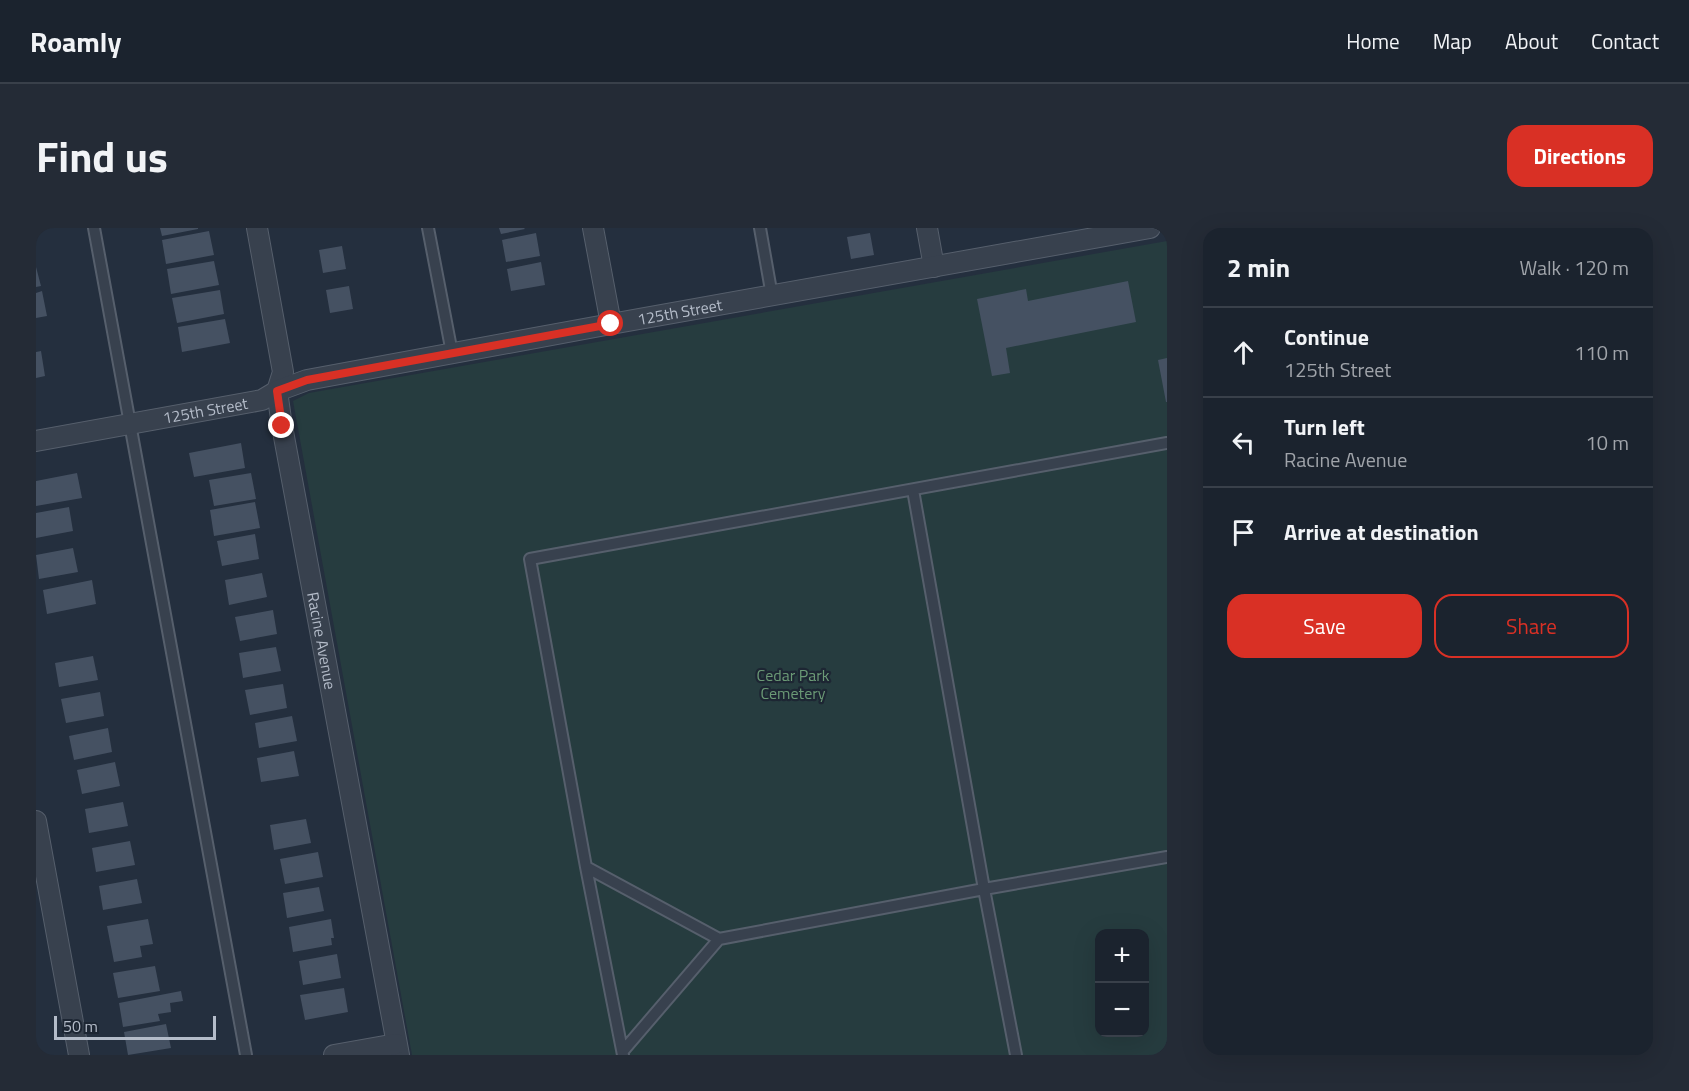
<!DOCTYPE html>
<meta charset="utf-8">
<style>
:root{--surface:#1b232e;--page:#242b36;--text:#f1f3f6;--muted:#a0a4aa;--line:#39404a;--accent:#d93025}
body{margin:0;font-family:"Titillium Web",sans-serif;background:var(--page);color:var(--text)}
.controls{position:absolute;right:18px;bottom:18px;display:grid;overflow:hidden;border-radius:12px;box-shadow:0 6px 24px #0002}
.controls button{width:54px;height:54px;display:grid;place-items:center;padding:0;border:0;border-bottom:2px solid var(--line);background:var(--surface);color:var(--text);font:30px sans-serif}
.scale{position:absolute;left:18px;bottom:15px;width:162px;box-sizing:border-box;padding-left:6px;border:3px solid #b4bcc9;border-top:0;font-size:16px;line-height:21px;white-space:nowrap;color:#b4bcc9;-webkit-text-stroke:4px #1d2633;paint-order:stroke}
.stop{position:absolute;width:18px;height:18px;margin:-14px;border:4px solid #d93025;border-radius:50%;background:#fff}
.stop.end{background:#d93025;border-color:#fff;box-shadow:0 2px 6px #0008}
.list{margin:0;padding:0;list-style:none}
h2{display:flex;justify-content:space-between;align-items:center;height:78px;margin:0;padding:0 24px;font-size:26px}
h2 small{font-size:20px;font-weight:400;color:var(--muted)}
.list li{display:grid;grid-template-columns:39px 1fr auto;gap:18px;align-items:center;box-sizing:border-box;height:90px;padding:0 24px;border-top:2px solid var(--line)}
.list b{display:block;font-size:22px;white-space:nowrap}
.list p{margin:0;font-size:20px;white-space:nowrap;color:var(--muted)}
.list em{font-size:20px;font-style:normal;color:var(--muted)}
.actions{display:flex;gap:12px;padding:18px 24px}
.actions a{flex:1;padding:14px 0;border:2px solid var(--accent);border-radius:18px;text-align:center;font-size:21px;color:var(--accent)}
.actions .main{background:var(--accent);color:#fff}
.icon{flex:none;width:33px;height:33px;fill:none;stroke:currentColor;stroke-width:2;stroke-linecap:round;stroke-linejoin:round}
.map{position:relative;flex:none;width:1131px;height:827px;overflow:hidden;border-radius:18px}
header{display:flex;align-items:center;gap:36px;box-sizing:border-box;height:84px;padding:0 30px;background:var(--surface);border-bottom:2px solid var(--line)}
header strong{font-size:28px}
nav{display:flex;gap:33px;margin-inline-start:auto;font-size:21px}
.intro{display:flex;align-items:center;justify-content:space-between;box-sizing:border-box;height:144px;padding:0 36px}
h1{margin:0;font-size:42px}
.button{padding:15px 27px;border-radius:18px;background:var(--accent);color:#fff;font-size:21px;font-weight:700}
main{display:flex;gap:36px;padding:0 36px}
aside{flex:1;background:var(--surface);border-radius:18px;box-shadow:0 6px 24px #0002}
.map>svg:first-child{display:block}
.green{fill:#263c3f;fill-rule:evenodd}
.building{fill:#455162}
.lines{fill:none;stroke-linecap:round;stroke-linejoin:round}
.lane-casing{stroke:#565f6c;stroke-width:14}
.street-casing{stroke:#565f6c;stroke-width:22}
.lane{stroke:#38414e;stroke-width:10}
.street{stroke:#38414e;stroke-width:20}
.route{stroke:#d93025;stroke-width:8}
.labels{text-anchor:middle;stroke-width:4.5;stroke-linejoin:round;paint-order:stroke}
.street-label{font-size:16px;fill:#b4bcc9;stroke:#1d2633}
.park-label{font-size:16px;fill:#6b9a76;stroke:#1d2633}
</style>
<header>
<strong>Roamly</strong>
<nav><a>Home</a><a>Map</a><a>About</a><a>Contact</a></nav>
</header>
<div class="intro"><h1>Find us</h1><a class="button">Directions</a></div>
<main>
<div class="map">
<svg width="1131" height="827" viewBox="0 0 1131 827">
<rect width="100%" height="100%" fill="#242f3e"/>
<path class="green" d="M1131,13V827H376L257,173L273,165ZM1064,706H1108V804H1064Z"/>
<path class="building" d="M124,0H162V1L126,8Z
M463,0H488L489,1L465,6Z
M173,3L178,27L130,36L126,12Z
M500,5L504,28L470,34L466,12Z
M834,5L838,27L815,31L811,9Z
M306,18L310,41L287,45L283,22Z
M178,33L183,57L135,66L131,41Z
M505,34L509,57L475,63L471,41Z
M0,39L5,58L0,59Z
M1092,53L1100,94L970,120L974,145L956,148L941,71L990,61L992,73Z
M313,58L317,81L294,85L290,62Z
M184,62L188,86L141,95L136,70Z
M6,63L11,88L0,90V65Z
M189,91L194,115L146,124L142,99Z
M5,123L9,148L0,150V124Z
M1131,130V174H1130L1122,132Z
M205,215L209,240L158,249L153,225Z
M41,245L46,270L0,278V253Z
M215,245L220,271L178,278L173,252Z
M219,274L224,300L178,308L174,282Z
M33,279L37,303L0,310V285Z
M219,306L223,331L186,338L181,313Z
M37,320L42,344L3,351L0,327Z
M226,345L231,369L193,377L189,352Z
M56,352L60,376L11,386L7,362Z
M237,382L241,406L204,413L199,389Z
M240,419L245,443L207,450L203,425Z
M57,428L62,452L23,459L19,435Z
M247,456L251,480L214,487L209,462Z
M64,464L68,488L30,495L25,471Z
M256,488L261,513L223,520L219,495Z
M72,500L76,524L38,532L33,508Z
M258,523L263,548L225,554L221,530Z
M79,534L84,558L46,566L41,542Z
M87,574L92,598L53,605L49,581Z
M270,591L275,615L238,622L234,597Z
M94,613L99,637L60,644L56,620Z
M282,624L287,649L249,656L244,631Z
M101,651L106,675L67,682L63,658Z
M283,659L288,683L251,690L247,665Z
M112,691L117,716L104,718L106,729L78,734L71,698Z
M295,691L298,710H295L296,717L257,724L253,699Z
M301,726L305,750L267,757L263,733Z
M119,738L124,763L82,770L77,745Z
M308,760L312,784L269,792L264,767Z
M145,763L147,773L134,775L135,784L122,786L124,793L87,799L83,775Z
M130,796L135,820L92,827L88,804Z"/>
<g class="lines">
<g class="lane-casing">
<path id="lane" d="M58,0L210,827
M392,0L416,125
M724,0L736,68
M877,262L948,661L980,827
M550,639L683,711
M587,823L683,711L948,661L1131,629
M587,827L550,639L494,331L1131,215"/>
</g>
<g class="street-casing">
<g id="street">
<path id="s1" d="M221,0L247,144L241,163L246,198L363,827"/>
<path d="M557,0L575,96"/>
<path d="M891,0L898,39"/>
<path id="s2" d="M0,213L226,172L241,163L271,152L575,96L1114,0"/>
<path d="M0,593L43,827"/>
<path d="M298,827L360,816"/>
</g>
</g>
<use href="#lane" class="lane"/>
<use href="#street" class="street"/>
</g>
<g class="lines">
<path class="route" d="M246,198L241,163L271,152L575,96"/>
</g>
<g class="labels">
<g class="street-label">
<text dy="6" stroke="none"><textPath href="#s2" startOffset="658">125th Street</textPath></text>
<text dy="6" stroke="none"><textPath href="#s2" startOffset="172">125th Street</textPath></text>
<text dy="6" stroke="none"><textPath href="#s1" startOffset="420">Racine Avenue</textPath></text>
</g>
<g class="park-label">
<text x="757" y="453">Cedar Park<tspan x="757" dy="18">Cemetery</tspan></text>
</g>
</g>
</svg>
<div class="controls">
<button>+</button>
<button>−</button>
</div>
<div class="scale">50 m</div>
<div class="stop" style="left:575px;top:96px"></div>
<div class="stop end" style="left:246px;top:198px"></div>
</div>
<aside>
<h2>2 min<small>Walk · 120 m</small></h2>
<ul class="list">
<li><svg class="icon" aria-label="ahead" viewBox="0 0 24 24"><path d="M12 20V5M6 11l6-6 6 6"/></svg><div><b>Continue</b><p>125th Street</p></div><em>110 m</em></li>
<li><svg class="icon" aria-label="left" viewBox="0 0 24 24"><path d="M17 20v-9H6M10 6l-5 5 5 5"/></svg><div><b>Turn left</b><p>Racine Avenue</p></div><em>10 m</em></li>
<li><svg class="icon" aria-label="arrive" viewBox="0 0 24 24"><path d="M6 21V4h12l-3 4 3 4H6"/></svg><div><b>Arrive at destination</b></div></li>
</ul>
<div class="actions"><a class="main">Save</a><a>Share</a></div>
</aside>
</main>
